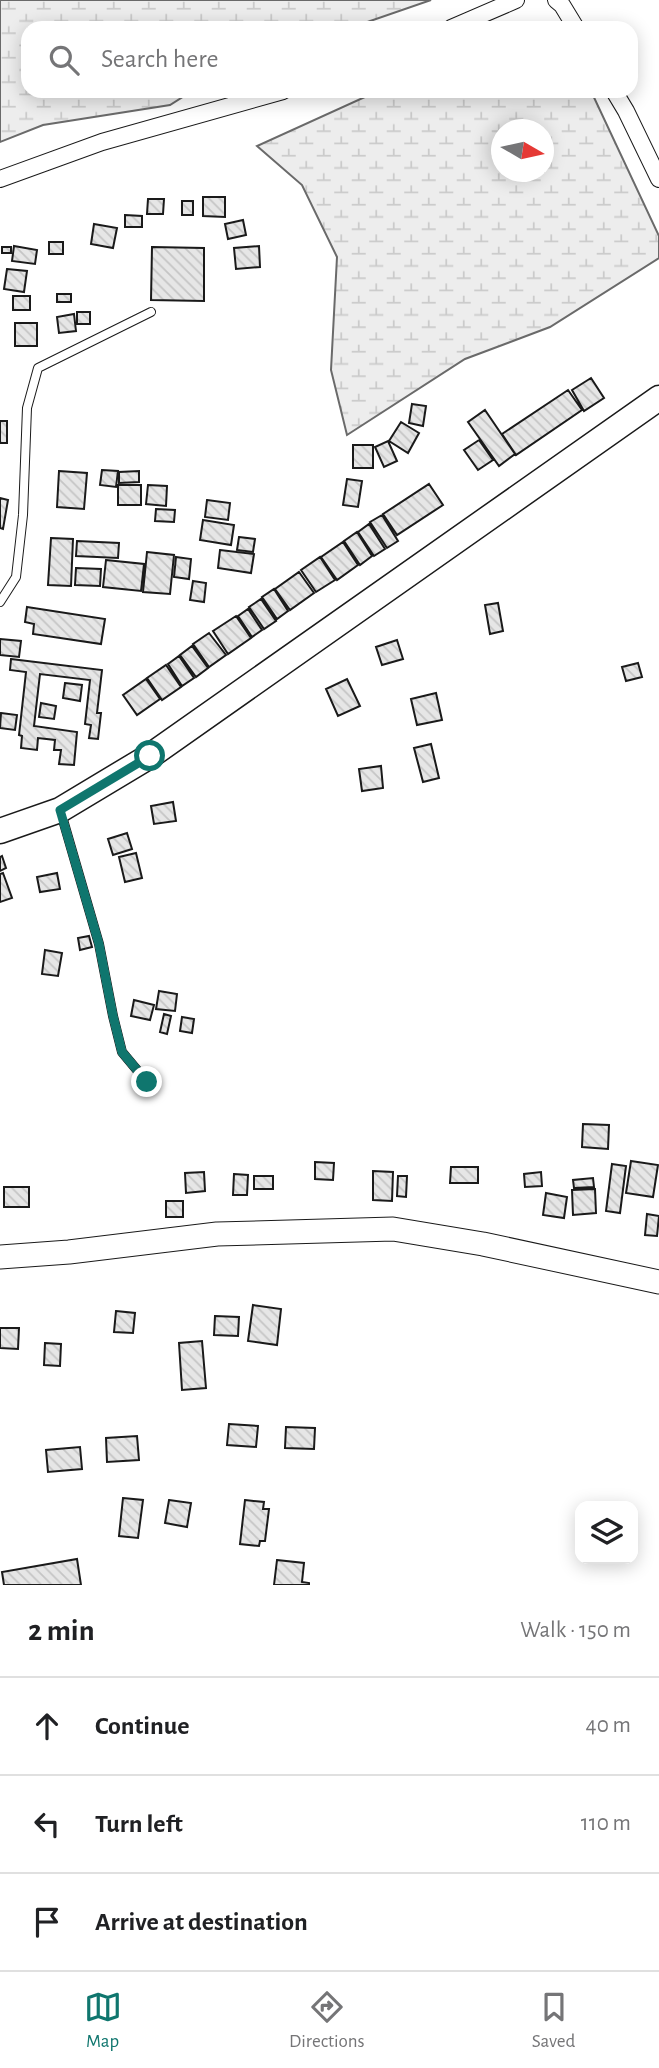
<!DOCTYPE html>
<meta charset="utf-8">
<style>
:root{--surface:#fff;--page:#f6f6f6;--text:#202124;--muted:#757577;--line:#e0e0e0;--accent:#0f766e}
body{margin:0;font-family:"Alegreya Sans",sans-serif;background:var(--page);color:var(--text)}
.controls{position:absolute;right:21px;bottom:21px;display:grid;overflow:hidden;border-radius:14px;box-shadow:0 4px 18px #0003}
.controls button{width:63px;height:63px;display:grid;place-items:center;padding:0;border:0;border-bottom:2px solid var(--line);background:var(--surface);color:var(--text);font:35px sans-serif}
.compass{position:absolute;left:491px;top:119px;width:63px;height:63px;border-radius:50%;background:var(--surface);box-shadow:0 4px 18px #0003;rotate:99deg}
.stop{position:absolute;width:21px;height:21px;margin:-16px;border:5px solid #0f766e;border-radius:50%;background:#fff}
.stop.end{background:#0f766e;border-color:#fff;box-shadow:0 2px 7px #0008}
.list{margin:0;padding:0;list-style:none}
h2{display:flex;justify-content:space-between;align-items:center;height:91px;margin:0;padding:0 28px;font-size:30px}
h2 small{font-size:23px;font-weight:400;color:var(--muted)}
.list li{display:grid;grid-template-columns:46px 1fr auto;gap:21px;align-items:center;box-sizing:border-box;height:98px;padding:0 28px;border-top:2px solid var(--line)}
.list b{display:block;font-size:26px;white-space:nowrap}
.list em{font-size:23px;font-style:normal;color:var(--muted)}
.icon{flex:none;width:38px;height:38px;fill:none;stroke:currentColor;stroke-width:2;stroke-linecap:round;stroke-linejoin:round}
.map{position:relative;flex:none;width:659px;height:1585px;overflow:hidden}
.search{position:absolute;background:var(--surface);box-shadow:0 4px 18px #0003;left:21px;right:21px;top:21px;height:77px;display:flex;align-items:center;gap:18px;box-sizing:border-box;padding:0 24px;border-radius:21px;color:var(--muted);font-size:26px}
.sheet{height:385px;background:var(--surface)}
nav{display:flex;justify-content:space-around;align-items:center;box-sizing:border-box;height:98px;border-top:2px solid var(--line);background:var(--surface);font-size:19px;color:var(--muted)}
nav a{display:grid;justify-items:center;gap:4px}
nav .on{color:var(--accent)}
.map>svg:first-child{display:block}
.wetland{fill:url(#wetland-marsh);stroke:#6a6a6a;stroke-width:2;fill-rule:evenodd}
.building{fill:url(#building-back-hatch);stroke:#1a1a1a;stroke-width:2}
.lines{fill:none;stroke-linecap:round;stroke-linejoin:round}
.lane-casing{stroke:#1a1a1a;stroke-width:10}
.street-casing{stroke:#1a1a1a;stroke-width:18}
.secondary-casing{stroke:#1a1a1a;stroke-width:25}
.primary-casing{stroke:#1a1a1a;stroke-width:27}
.lane{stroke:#fff;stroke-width:8}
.street{stroke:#fff;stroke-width:16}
.secondary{stroke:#fff;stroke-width:23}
.primary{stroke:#fff;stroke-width:24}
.route{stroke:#0f766e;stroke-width:9}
</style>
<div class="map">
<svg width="659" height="1585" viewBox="0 0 659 1585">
<defs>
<pattern id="wetland-marsh" width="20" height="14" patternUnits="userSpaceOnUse" patternTransform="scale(1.75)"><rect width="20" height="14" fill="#ededed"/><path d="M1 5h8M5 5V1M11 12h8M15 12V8" fill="none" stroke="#cbcbcb"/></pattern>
<pattern id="building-back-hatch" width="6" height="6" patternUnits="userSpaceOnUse" patternTransform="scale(1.75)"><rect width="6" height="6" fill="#e6e6e6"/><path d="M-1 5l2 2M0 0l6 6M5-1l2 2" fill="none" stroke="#c5c5c5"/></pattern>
</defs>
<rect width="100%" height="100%" fill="#fff"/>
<path class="wetland" d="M0,0H431L350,28H28V91H192L170,105L43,125L0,142Z
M378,91H591L659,236V258L550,327L465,359L347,435L331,370L337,257L302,185L257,146ZM502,130H544V172H502Z"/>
<path class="building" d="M203,197H225V217L203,216Z
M148,199H164L163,214H147Z
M182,201H193V215H182Z
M125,215L142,216V227H125Z
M243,220L246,235L228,239L225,224Z
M94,224L117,228L113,248L91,244Z
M49,242H63V254H49Z
M14,246L37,250L35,264L12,261Z
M259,246L260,267L236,269L234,248Z
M2,247H11V253H2Z
M152,247L204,248V301L151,300Z
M7,269L27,271L24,292L4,289Z
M57,294H71V302H57Z
M13,296H30V310H13Z
M77,312H90V324H77Z
M74,314L76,331L59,333L57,317Z
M15,323H37V346H15Z
M591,378L604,398L584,411L572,390Z
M568,390L582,410L516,455L502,434Z
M412,404L426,406L423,426L409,423Z
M485,410L515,454L499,466L468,422Z
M0,421H7V443H0Z
M401,422L419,433L408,453L389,441Z
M479,440L493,460L478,470L464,450Z
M388,441L397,461L384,467L375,447Z
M353,445H373V468H353Z
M102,470L118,471L116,487L100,485Z
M59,471L87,473L84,509L57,507Z
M139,471V482L119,483V472Z
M347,479L362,481L358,507L343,505Z
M429,484L443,505L397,535L383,514Z
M118,485H141V505H118Z
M148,485L167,486L166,506L146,504Z
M0,498L8,500L3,529L0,528Z
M207,500L230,503L228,520L205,517Z
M156,509L175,510L174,522L155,521Z
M382,515L398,541L387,548L370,522Z
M203,520L234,525L231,545L200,540Z
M369,524L385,549L374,556L358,532Z
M357,532L372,556L360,565L344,541Z
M239,537L255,539L253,552L237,550Z
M51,538L73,539L71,586L48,585Z
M77,541L119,543L118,558L76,556Z
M343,542L358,565L337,580L321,557Z
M220,550L254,554L251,573L218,568Z
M147,552L174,555L170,594L143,592Z
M176,557L191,559L189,579L174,577Z
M320,557L335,580L316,592L301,570Z
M106,560L144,564L141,591L103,587Z
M76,568L101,569L100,586L75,585Z
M299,572L314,593L290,610L275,589Z
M193,581L206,583L204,602L190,600Z
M274,589L288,611L277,619L262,597Z
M261,599L276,621L264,629L249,607Z
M498,603L503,631L490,634L485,605Z
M27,607L105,619L101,644L33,634L34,624L25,622Z
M248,609L262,630L252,637L238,616Z
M236,616L251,638L228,654L213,631Z
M209,633L226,655L209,667L193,644Z
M0,639L21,641L19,657L0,655Z
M397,640L403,659L382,665L376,647Z
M192,646L208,668L196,677L180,655Z
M179,656L194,678L182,686L168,664Z
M11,659L102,670L97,713H101L98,739L89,738L91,725L85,724L90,680L40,674L34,726L77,732L74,765L59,764L61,750H54L55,740L38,738L37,750L21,748L22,736L19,735L26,672L10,670Z
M638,663L642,677L626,681L622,667Z
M166,665L181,687L162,700L147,678Z
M146,679L160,699L137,715L123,695Z
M347,679L360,706L338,716L326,689Z
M65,683L82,685L80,701L63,698Z
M436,693L442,720L417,725L411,699Z
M41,703L56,706L54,719L39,717Z
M1,713L17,715L15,730L0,728Z
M431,744L439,778L423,782L414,748Z
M381,766L383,788L362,791L359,769Z
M173,802L176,821L154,824L151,806Z
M127,833L132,849L113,855L108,839Z
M136,853L142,878L125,882L119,857Z
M2,856L6,868L0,871V857Z
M3,873L12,898L0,902V874Z
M57,873L60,889L40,892L37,877Z
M89,936L92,947L80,950L78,938Z
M45,950L62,953L58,976L42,974Z
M159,991L177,994L175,1011L156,1009Z
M134,1000L154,1005L150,1020L131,1016Z
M164,1014L171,1016L167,1034L160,1032Z
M182,1017L194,1019L192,1033L180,1031Z
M583,1124L609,1125L608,1149L582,1147Z
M631,1161L658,1165L653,1197L626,1193Z
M315,1162L334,1163L333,1180L315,1179Z
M612,1164L626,1166L620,1213L606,1211Z
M451,1167H478V1183H450Z
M373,1171L393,1172L392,1201L373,1200Z
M204,1172L205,1191L186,1193L185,1173Z
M541,1172L542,1186L525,1187L524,1174Z
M234,1174L248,1175L247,1195H233Z
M254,1176H273V1189H254Z
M398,1176H407L406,1197L397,1196Z
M593,1178L594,1187L574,1188L573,1180Z
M4,1187H29V1207H4Z
M595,1189L596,1213L573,1215L572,1190Z
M546,1193L567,1197L564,1218L543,1215Z
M166,1201H183V1217H166Z
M647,1214L659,1216L657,1236L645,1235Z
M253,1305L281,1309L277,1345L248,1341Z
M116,1311L135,1313L133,1333L114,1332Z
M215,1316L239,1317L238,1336L214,1335Z
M0,1328H19L18,1349L0,1348Z
M202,1341L206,1388L182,1390L179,1343Z
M45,1343L61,1344L60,1366L44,1365Z
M229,1424L258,1426L256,1447L227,1445Z
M286,1427L315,1428L314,1449L285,1448Z
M137,1436L139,1460L107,1462L106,1438Z
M80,1447L82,1469L48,1472L46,1450Z
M123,1498L143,1500L138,1538L119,1536Z
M169,1500L191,1503L187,1527L165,1523Z
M245,1500L264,1502L263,1509H269L265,1541H260L259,1546L240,1544Z
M77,1559L81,1585H4L2,1572Z
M277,1560L304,1563L302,1582L309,1583V1585H274Z"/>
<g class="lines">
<g class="lane-casing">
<path id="lane" d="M0,602L16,577L23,515L27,408L38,368L151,312
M61,813L99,944L113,1016L122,1052L147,1082"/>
</g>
<g class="street-casing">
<path id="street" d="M556,0L562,5L576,28
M451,28L516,0
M614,91L626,111L659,179
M0,179L102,142L283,91"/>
</g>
<g class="secondary-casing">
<path id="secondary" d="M0,1257L69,1252L217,1234L393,1229L483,1244L659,1282"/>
</g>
<g class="primary-casing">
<path id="primary" d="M0,831L60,810L150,756L659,398"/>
</g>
<use href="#lane" class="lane"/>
<use href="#street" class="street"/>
<use href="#secondary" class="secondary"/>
<use href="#primary" class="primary"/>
</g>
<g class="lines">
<path class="route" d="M147,1082L122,1052L113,1016L99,944L60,810L150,756"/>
</g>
</svg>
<div class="controls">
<button><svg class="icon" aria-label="layers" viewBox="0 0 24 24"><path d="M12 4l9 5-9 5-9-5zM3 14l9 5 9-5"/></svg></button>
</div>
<svg class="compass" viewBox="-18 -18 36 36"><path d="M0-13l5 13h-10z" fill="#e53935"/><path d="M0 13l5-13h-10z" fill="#757577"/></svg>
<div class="stop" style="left:150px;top:756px"></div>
<div class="stop end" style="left:147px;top:1082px"></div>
<div class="search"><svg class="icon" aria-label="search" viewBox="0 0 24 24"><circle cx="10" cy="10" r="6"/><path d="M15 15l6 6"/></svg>Search here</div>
</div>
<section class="sheet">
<h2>2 min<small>Walk · 150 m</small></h2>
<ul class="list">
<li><svg class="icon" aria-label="ahead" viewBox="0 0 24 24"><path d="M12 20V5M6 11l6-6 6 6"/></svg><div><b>Continue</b></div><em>40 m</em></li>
<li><svg class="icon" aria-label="left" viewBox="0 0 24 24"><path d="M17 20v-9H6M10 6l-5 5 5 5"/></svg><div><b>Turn left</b></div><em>110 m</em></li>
<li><svg class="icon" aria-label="arrive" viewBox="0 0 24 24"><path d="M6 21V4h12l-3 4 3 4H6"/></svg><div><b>Arrive at destination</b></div></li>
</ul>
</section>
<nav>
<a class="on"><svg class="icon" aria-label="map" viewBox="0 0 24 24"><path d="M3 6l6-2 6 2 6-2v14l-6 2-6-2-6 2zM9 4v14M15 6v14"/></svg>Map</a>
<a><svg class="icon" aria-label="directions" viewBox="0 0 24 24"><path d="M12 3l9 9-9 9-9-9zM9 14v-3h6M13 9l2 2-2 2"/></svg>Directions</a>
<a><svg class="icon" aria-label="saved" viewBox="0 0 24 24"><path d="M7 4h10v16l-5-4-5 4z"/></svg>Saved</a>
</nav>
